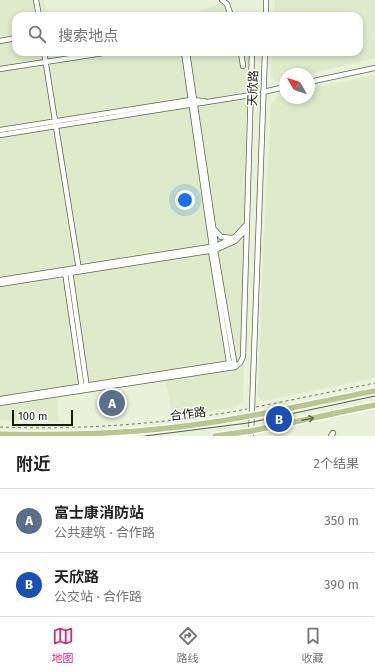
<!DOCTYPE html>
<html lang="zh">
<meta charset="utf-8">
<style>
:root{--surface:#fff;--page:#f6f6f6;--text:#222;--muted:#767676;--line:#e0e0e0;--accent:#db2777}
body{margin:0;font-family:"Fira Sans","Noto Sans SC",sans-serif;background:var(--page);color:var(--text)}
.compass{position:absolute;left:279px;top:68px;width:36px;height:36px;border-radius:50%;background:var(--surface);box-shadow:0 2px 6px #0003;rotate:309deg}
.scale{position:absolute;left:12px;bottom:10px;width:61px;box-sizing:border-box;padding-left:4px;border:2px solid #171a11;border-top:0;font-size:11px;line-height:14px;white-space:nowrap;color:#171a11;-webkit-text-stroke:3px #fff;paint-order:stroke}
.you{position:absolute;left:185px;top:200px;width:14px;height:14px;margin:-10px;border:3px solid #fff;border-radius:50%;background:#1a73e8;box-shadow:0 0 0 6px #1a73e833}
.badge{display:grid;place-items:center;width:26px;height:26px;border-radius:50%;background:var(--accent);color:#fff;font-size:13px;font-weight:700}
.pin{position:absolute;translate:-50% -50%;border:2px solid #fff;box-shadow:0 1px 4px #0006}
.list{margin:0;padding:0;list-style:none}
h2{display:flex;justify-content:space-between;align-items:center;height:52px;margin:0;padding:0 16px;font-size:17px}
h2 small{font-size:13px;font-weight:400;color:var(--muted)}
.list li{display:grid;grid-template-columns:26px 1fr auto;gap:12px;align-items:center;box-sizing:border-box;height:64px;padding:0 16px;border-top:1px solid var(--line)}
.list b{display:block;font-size:15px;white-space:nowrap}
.list p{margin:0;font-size:13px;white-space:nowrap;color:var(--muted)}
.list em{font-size:13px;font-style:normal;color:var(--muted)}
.icon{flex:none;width:22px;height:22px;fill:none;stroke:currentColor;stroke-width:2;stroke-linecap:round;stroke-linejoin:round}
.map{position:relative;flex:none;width:375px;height:436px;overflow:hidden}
.search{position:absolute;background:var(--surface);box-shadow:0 2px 6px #0003;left:12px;right:12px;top:12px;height:44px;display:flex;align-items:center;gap:10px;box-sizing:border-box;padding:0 14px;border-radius:12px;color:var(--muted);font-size:15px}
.sheet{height:180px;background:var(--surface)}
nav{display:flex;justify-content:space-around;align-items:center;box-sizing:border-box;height:56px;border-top:1px solid var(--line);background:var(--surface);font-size:11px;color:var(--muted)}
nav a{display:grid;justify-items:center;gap:2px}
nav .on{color:var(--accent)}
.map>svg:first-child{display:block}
.built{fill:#dfeaca}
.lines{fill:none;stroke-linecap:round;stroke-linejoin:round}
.minor-casing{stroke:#5f6651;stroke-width:6}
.major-casing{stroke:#fff;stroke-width:8}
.path{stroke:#797e6e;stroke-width:1;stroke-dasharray:3 3;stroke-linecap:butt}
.minor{stroke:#fff;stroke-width:4.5}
.major{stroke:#b8c78e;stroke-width:5.5}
.tram{stroke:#5a5e51;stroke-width:1}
.oneway{stroke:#687050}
.labels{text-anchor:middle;stroke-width:3;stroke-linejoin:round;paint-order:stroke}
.street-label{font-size:12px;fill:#171a11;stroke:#fff}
</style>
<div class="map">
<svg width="375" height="436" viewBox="0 0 375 436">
<rect width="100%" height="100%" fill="#e9f1d9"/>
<path class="built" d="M0,0H43L49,16H16V52H253L243,399L237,407L172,415L166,380L57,397L59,423L0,420Z
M275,0H375V58L309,74H285V80L277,82L271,77L272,52H359V16H274Z
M224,2L229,16H187Z
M373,75L375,76V378L263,401L258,396L264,235L271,105L278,96L285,95V98H309V89Z"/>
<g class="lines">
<g class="minor-casing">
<path id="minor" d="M36,0L39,16
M222,0L227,4L231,16
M266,16V0
M0,41L16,38
M44,52L79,270
M184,52L212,247L211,251L230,368
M187,52L216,246L215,250L235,367
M241,52L243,66
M0,69L110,52
M309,82L375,68
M263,92L285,87
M0,130L191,100L204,101
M0,135L251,95
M214,229L221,237L233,238
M70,271L87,388
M65,272L82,389
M0,280L216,246L235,237L245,226
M0,284L215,250L235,241L245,231
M0,399L231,363
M0,403L235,367L240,363L243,357L252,52
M251,436L265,52
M331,436L333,433"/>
</g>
<g class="major-casing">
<path id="major" d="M0,434C71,436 144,433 214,422C268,414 322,401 375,391
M215,436L251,431L375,405"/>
</g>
<path class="path" d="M256,407L375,383
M0,427C83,430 166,424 247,409"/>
<use href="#minor" class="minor"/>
<use href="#major" class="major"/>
<path class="tram" d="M145,436L248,423L375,396"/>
</g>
<defs><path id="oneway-shaft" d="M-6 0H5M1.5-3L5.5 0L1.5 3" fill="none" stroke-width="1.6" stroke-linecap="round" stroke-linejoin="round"/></defs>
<use class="oneway" href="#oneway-shaft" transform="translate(308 419) rotate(-12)"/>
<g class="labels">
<g class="street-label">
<text transform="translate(253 88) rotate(-88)" y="4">天欣路</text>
<text transform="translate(188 414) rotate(-7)" y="4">合作路</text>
</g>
</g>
</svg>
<svg class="compass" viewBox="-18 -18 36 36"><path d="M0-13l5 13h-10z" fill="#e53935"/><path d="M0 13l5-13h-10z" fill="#767676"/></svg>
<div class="scale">100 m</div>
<div class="you"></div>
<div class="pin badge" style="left:112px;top:403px;background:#5c6f8a">A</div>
<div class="pin badge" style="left:279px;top:419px;background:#1a4fb4">B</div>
<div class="search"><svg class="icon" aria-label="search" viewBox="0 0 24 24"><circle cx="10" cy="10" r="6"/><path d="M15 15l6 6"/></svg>搜索地点</div>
</div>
<section class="sheet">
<h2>附近<small>2个结果</small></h2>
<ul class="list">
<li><span class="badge" style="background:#5c6f8a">A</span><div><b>富士康消防站</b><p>公共建筑 · 合作路</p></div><em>350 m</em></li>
<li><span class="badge" style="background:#1a4fb4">B</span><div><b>天欣路</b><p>公交站 · 合作路</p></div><em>390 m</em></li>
</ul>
</section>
<nav>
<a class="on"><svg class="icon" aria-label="map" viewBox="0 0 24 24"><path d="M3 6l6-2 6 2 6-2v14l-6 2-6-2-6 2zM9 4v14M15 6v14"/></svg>地图</a>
<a><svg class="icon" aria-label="directions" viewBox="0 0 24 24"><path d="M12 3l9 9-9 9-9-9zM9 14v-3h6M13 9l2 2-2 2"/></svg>路线</a>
<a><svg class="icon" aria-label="saved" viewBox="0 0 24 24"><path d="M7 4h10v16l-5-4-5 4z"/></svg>收藏</a>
</nav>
